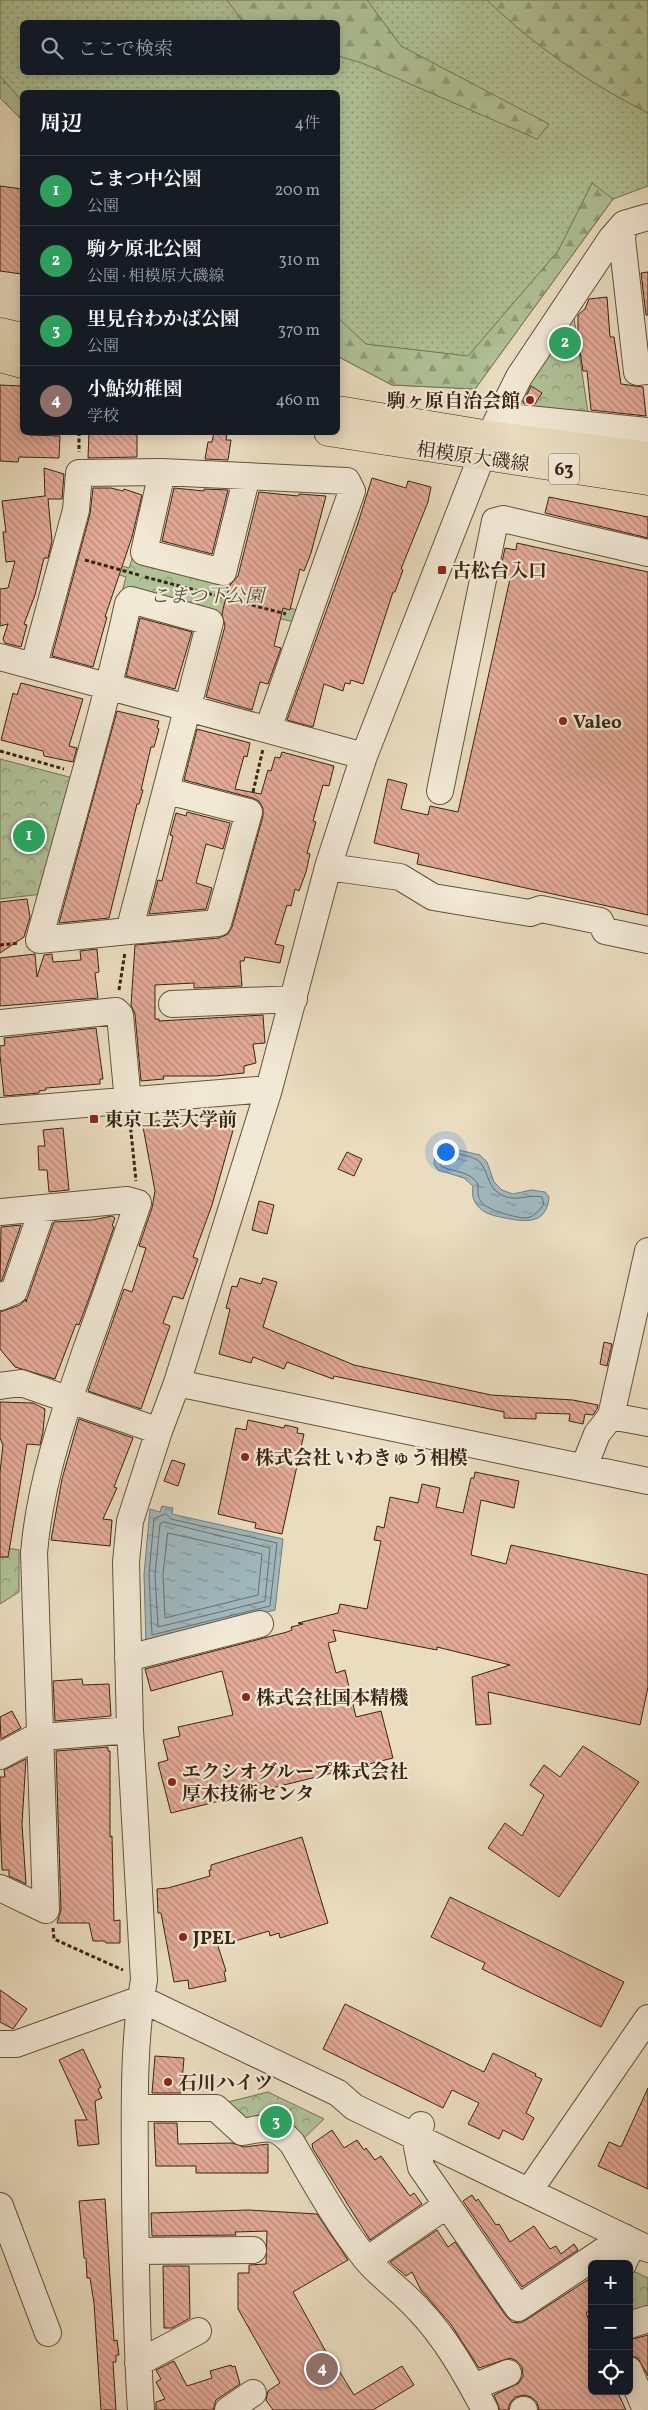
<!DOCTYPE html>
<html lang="ja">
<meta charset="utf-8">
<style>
:root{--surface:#171b24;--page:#242831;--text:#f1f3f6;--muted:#9ea1a6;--line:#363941;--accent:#2563eb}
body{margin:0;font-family:Vollkorn,"Noto Serif JP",serif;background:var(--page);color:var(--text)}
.controls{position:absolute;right:15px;bottom:15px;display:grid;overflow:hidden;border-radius:8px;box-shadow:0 2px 12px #0003}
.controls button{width:45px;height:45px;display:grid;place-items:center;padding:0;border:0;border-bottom:1px solid var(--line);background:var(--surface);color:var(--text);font:25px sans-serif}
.you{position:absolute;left:445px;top:1151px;width:18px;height:18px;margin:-12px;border:4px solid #fff;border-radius:50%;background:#1a73e8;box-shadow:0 0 0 8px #1a73e833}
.badge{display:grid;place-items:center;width:32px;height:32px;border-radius:50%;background:var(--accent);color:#fff;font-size:16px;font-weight:700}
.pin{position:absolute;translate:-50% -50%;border:2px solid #fff;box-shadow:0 1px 5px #0006}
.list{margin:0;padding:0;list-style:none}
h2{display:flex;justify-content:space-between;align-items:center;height:65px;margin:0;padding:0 20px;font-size:21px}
h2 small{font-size:16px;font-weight:400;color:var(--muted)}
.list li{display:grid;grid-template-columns:32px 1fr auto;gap:15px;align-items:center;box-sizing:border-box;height:70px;padding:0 20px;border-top:1px solid var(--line)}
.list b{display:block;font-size:19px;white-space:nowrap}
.list p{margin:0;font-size:16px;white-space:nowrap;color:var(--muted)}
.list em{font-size:16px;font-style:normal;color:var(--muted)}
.icon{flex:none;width:28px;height:28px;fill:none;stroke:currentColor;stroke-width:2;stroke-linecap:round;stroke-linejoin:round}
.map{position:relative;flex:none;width:648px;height:2410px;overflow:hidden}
.search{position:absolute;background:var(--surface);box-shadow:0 2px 12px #0003;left:20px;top:20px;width:320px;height:55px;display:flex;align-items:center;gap:12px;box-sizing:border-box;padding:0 18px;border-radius:8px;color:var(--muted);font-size:19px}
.panel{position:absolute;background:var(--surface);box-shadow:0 2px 12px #0003;left:20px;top:90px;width:320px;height:345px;border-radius:8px}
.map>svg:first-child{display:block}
.grass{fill:url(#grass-dots);stroke:#747454;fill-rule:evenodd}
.forest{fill:url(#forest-firs);stroke:#747454}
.park{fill:url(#park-crowns);stroke:#747454}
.water{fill:url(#water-ripples);stroke:#767d79}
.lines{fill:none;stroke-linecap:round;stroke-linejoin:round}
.shore{stroke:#6c6e68;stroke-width:1}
.building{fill:url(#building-back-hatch);stroke:#382511}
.minor-casing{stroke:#64533c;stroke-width:28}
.major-casing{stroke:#382511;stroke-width:29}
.path{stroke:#382511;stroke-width:3;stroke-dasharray:4 2.5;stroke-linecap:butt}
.minor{stroke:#f1e8d5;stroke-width:26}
.major{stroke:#e9dcbf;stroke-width:28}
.poi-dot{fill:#8f2418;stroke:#f1e8d5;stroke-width:2}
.labels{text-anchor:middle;stroke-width:4.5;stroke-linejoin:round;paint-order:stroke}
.shield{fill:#f1e8d5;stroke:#70604c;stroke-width:1}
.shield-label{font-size:18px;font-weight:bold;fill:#382511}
.poi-label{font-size:19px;font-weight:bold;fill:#382511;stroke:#f1e8d5;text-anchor:start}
.street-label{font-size:19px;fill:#382511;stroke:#f1e8d5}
.park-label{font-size:19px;font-style:italic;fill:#564c32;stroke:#f1e8d5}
</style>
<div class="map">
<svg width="648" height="2410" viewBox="0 0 648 2410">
<defs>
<pattern id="grass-dots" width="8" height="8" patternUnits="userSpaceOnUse" patternTransform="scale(1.25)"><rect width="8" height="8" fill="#b0c297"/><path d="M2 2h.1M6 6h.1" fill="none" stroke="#909d7a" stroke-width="1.8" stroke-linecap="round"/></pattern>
<pattern id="forest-firs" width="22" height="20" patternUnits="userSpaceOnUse" patternTransform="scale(1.25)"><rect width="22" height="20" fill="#b0c297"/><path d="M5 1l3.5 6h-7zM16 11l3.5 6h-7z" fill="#909d7a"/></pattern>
<pattern id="park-crowns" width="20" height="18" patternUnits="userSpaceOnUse" patternTransform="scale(1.25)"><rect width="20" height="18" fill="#b0c297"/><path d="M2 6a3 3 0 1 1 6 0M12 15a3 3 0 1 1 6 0" fill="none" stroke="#909d7a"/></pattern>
<pattern id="water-ripples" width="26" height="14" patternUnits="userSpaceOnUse" patternTransform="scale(1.25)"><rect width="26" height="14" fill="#9fb8be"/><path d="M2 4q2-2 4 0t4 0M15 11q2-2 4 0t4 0" fill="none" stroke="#839599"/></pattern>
<pattern id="building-back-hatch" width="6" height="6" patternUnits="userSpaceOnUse" patternTransform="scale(1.25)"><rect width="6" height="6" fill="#e4aa98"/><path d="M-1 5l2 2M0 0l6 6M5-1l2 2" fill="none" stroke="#ba8a7b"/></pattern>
</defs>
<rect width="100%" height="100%" fill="#e9dcbf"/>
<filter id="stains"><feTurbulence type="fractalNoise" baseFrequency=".004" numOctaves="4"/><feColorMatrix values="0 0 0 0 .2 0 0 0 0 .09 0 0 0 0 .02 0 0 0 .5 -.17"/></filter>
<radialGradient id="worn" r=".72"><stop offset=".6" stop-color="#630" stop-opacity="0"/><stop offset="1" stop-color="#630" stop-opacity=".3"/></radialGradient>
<path class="grass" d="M0,0H648V186L613,199L475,389L392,385L339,357L338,352V92H22V120L0,98ZM22,22H338V72H22Z"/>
<path class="forest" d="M227,0H367L401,46L549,124L537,139L362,63L338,56V22H243Z
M487,0H648V113C589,83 534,46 487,0Z
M0,76L22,101V120L0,98Z
M592,183L613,199L475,389L392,385L339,357L338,318L366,344L468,356L558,251Z"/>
<path class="park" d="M573,311L589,420L514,414L531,375Z
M74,551L129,568L133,556L232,582L230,592L301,611L298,623L226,605L221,619L122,592L126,577L72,560Z
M0,759L73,778L42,894L0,899Z
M0,1547L19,1550V1592L0,1604Z
M268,2092L324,2119L296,2146L241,2130L220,2104Z
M629,2269L648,2278V2312L629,2318Z"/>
<path class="water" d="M441,1146L480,1155L487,1162L494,1182L502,1190L513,1194L531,1190L545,1192L549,1197C547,1225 525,1222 505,1218C495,1216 483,1214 477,1205C472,1199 472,1193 473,1186L464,1178L438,1170L434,1164L436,1148Z
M162,1506L173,1508L172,1514L283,1539L275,1610L146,1643L144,1574L150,1509L160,1512Z"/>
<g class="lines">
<path class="shore" d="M442,1152C452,1153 477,1155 482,1165C489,1175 488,1187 500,1194C514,1203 527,1194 542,1197L544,1204C540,1210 534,1217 526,1218C516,1218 488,1210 482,1203C477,1197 478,1191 478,1184C468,1170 455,1173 441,1166L439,1162Z
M166,1514L171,1519L277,1543L270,1606L152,1635L149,1575L154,1519Z
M164,1522L270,1548L265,1601L158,1627L155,1575L160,1524Z
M168,1533L262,1554L258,1595L165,1618L163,1575Z"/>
</g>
<path class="building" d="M0,186L22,189V274L0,271Z
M648,272V315H646L641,273Z
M607,297L610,337H614L621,384L643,387L646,416L591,410L587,371H583L578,339V315L585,309L589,299Z
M0,385L22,386V432H29V435L60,436L59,458L19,457L18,462L0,461Z
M531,386L542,393L535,404L523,403Z
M89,432H137V457L88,458Z
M214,432L227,434L226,440H231L228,460L205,459L208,442H212Z
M44,468L64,474L62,499H48L52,541L48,558H44L35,595L24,624L27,625L21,647L5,643L3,639L8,624L0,626V589L8,588L15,561L6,562L3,532H6L2,501L45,496Z
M372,478L406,488L408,481L431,487L428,502L401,569L403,570L395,592H393L363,684L351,680L350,684L345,683L343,691L324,684L313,727L287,720L358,523Z
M93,488H111L123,491L124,489L142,495L132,537L105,617H107L93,667L52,656L90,514Z
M174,488L204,491V489L228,490L212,554L162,541Z
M259,492L298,496L299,494L326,496L311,553L304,571L300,569L290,610L283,608L274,646L281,648L268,684L260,682L252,710L206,697L225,626L222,614L224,605L230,585L238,576Z
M549,497L648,517V538L545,513Z
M517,543L648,572V915L417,864L419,854L374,843L388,779L407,784L401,809L428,815L430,806L458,812L510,579L499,576L505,548L516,550Z
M140,618L192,632L175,689L126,676Z
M21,683L83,699L69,746L77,748L73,762L44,756L43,751L1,740L13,693L17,695Z
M117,711L159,721L157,728L159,729L154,747H151L141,790H143L139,804H137L109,918L59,923Z
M197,729L250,743L247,757L244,756L235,789L261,794L268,770L271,771L275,757L280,758L282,752L334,766L329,786L323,785L313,821L316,822L307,853L310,854L306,872L299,891L295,889L291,906L287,905L275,944L284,946L280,963L245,957L244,961H240L242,986L194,988V983L155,985V1019H159V1021L263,1015L265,1043L253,1044L256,1063L244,1066V1073L215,1076H163L164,1079L141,1081L135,1014L131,1005L135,945L219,938L228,934L232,927L263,816V808L259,801L253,798L184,780Z
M187,812L230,823L223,849L206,844L196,883L212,888L206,909L149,914L158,880L162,881L173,836L170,835L176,813L186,816Z
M27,899L30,917L24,937L0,953V902Z
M97,949L99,972L95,973L98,998L0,1006V958L35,954L37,977L44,955L52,954L53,962L81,960L80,951Z
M96,1028L103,1079H100V1084L46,1088V1090L39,1091V1093L4,1096L0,1055V1046L5,1045L4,1038Z
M224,1112L237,1116L212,1205L193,1257L198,1259L183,1299L173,1296L163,1323L170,1326L141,1409L88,1391L124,1289L132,1292L146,1248L139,1246L152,1208L155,1191L143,1127L149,1126L148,1122L166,1120L167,1126L217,1118L218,1116L223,1117Z
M63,1128L69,1190L49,1192L47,1170H39L38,1146H45L43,1130Z
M347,1152L362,1159L354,1176L338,1169Z
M259,1201L274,1205L267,1234L252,1230Z
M112,1216L115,1218L112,1226L114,1227L92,1290L79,1325L76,1324L55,1379L15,1367L0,1349V1312L20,1305L26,1299V1302L54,1222L92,1220Z
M21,1225L2,1280L0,1281L1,1227Z
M240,1278L261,1284L263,1278L277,1282L263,1327L354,1365L491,1395L573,1400L598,1405L597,1409L593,1415L585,1414L583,1424L569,1421L570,1414L536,1413V1419L504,1418V1412L334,1376L333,1379L287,1362L284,1369L253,1357L251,1363L219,1354L230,1309L226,1308L232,1286L237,1287Z
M604,1342L612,1344L607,1366L600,1364Z
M0,1402L33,1403L45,1409L43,1432L40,1445L27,1444L8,1557H0V1472L3,1445L0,1438Z
M79,1419L133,1438L114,1487L117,1488L103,1519L112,1520L110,1546L51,1540L62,1479Z
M248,1420L284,1428L285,1425L298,1428L297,1433L304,1434L282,1534L255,1528L256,1523L218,1514L236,1428L246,1430Z
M172,1460L185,1464L178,1486L164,1481Z
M475,1472L519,1481L514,1508L481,1500L471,1555L506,1564L511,1545L648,1575V1687L640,1725L488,1692L491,1724L476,1725L472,1677L510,1665L437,1647V1650L333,1630L336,1641L328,1643L336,1673L345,1670L356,1717L381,1711L393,1758L171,1813L158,1763L168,1760L163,1740L180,1736L178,1727L233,1715L222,1671L151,1691L145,1669L287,1632L292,1630L291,1627L303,1624L298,1623L338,1613L340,1604L367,1609L381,1541L374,1540L377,1526L384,1528L390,1497L418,1503L422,1484L440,1488L436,1507L463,1513L471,1478H474Z
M82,1679L83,1685L109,1684L111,1716L55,1721L53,1681Z
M12,1711L21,1728L1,1739L0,1717Z
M583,1746L639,1782L559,1897L488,1848L505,1823L522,1836L544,1795L530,1785L544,1765L560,1777Z
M108,1747V1751H110V1837L112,1836L114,1921L120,1920V1943H106L105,1941H93L89,1923H57L61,1910L56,1751Z
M26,1759L22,1824L26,1884L9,1876V1870H2L0,1816V1777H5L4,1770Z
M302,1837L328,1923L280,1938L279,1933L270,1936L269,1931L218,1946L226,1971L224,1972L226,1981L189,1989L188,1980L174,1982L161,1913H158L157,1889L168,1888L210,1876L209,1870H211V1865Z
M450,1897L624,1982L601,2027L482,1969L485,1963L431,1937Z
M0,1990L27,2009L13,2029L0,2022Z
M345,2004L484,2072L493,2053L536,2074L535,2076L542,2079L526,2113L534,2118L523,2140L503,2130L499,2139L468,2124L479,2103L452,2090L443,2108L323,2049Z
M83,2049L101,2087L98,2089L102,2098L95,2101L99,2144L78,2146L75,2120H87L59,2060Z
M155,2056L184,2058L181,2093H152Z
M648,2088V2189L598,2166L609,2142L621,2147Z
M154,2123H177L178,2144L232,2143L244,2147L268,2144V2173H196V2166H156Z
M332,2130L344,2148L357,2140L364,2150L366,2148L375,2160L381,2156L410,2196L414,2193L422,2204L370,2240L313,2149L312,2144Z
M472,2195L476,2201L478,2199L496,2225L499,2224L510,2242L534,2226L550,2249L556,2246L561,2254L574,2244L578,2250L522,2287L463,2201Z
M105,2199L114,2341L117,2340L119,2355H116V2362H113L116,2410H101L94,2303L90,2278H87L86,2258H84L79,2201Z
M249,2210L317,2214L348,2260L293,2292L336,2370L338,2369L354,2395L402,2366L414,2385L373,2410H273L266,2400L268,2391L280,2383L238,2309V2273H249V2265L266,2264L267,2231L235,2232L236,2235L152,2236L151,2213Z
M437,2230L448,2247L455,2242L506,2316L512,2322L520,2323L526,2320L592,2277V2309L586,2313L592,2327V2391H617L626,2410H539L537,2402L531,2397L524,2395L515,2397L510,2403L508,2410H500L494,2395L519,2383L523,2376L522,2367L517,2361L510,2358L479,2368L450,2323L421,2290L412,2272L406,2276L390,2262Z
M163,2266H189L190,2318L172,2328H164Z
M648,2335V2376L638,2358L629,2355V2340Z
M174,2361L187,2386L212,2378L210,2371L231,2365L232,2367L235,2366L240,2384L216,2400L213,2410H156V2402L165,2399L156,2382L161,2379L156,2370Z"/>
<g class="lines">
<g class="minor-casing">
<path id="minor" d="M624,224L622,239L637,372L648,371
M500,416L648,431
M162,472L144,552L223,572L247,476
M0,657L364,756
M34,665L76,510L79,473L162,472L347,481L352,491L268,729
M440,791L495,521L503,519L648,553
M328,867L400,877L433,897L530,913L541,909L600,921L605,931L648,940
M129,931L39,940C69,828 103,717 128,604L131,600L210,622L129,931L218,923L249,812L167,791
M172,1004L294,999
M0,1023L116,1011L120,1015L128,1102
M0,1111L269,1089
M0,1212L127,1200L138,1203C121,1252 104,1301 86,1350C63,1417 40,1482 34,1553L46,1910L0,1888
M0,1297L14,1291L43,1208
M177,1383L648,1481
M0,1386L21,1383L159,1431
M611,1416L648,1423
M584,1467L597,1434L611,1416L648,1251
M128,1658L260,1624
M0,1756L32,1739L42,1737L130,1730
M0,2044H16L141,1999L338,2093L354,2107L648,2249
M135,2108H216L242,2132C266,2128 274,2123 292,2143C315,2182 337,2223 366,2259C381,2277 402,2291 418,2309C446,2338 466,2374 485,2410
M421,2125L415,2136L421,2167L518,2308L624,2237
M529,2191L648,2018
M0,2206L48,2333
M136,2251L253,2250
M367,2260L447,2205
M623,2264L633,2242
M629,2325L648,2319
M138,2363L198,2331
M629,2370L646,2410
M473,2387L508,2373
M141,2410C136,2336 136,2263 135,2189C135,2122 132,2046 144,1980L130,1730L126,1562L130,1521L159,1431L177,1383L269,1089L328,867L364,756L490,435L519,377L611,239L624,224L648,217
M228,2410L253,2393
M523,2410H524"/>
</g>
<g class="major-casing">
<path id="major" d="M0,332L22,337
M0,358L22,364
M338,410L490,435L648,456
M328,432L648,481"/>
</g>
<path class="path" d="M79,432V452
M85,560L139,575
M145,577L286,614
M0,751L64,769
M253,792L263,749
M0,945L19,943
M119,990L125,952
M130,1122L136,1181
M53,1928L54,1939L123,1970"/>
<use href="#minor" class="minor"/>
<use href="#major" class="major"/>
</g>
<g class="poi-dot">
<circle cx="530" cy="400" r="5"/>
<rect x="437" y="565" width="10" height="10" rx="2.5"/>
<circle cx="563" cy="721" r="5"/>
<rect x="89" y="1114" width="10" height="10" rx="2.5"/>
<circle cx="245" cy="1457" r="5"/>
<circle cx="246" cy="1697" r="5"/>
<circle cx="172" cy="1782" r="5"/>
<circle cx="183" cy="1937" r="5"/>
<circle cx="168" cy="2082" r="5"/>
</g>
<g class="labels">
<rect class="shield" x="549" y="453.5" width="30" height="31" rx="4"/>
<g class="shield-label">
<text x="564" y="475">63</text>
</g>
<g class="poi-label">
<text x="520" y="407" text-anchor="end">駒ヶ原自治会館</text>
<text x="452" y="577">古松台入口</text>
<text x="573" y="728">Valeo</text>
<text x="104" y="1126">東京工芸大学前</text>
<text x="255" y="1464">株式会社 いわきゅう相模</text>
<text x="256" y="1704">株式会社国本精機</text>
<text x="182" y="1778">エクシオグループ株式会社<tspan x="182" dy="22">厚木技術センタ</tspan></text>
<text x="193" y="1944">JPEL</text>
<text x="178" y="2089">石川ハイツ</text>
</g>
<g class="street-label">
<text transform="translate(473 456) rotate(8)" y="7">相模原大磯線</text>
</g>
<g class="park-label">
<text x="207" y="602">こまつ下公園</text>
</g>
</g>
<rect width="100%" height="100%" filter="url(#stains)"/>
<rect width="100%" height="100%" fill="url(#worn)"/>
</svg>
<div class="controls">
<button>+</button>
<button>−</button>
<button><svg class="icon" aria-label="locate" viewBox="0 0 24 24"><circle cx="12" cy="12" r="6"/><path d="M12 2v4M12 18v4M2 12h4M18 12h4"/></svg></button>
</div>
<div class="you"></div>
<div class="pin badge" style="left:29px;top:836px;background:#2e9e5b">1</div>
<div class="pin badge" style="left:565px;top:343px;background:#2e9e5b">2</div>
<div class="pin badge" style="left:276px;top:2122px;background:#2e9e5b">3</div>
<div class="pin badge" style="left:322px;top:2369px;background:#8d6e63">4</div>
<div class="search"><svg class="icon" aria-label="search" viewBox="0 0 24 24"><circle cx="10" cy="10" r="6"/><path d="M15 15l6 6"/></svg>ここで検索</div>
<section class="panel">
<h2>周辺<small>4件</small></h2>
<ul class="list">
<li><span class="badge" style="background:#2e9e5b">1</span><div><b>こまつ中公園</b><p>公園</p></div><em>200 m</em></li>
<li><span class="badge" style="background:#2e9e5b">2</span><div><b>駒ケ原北公園</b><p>公園 · 相模原大磯線</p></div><em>310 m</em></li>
<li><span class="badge" style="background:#2e9e5b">3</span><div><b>里見台わかば公園</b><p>公園</p></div><em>370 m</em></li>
<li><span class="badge" style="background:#8d6e63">4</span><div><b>小鮎幼稚園</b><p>学校</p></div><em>460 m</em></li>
</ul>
</section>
</div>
